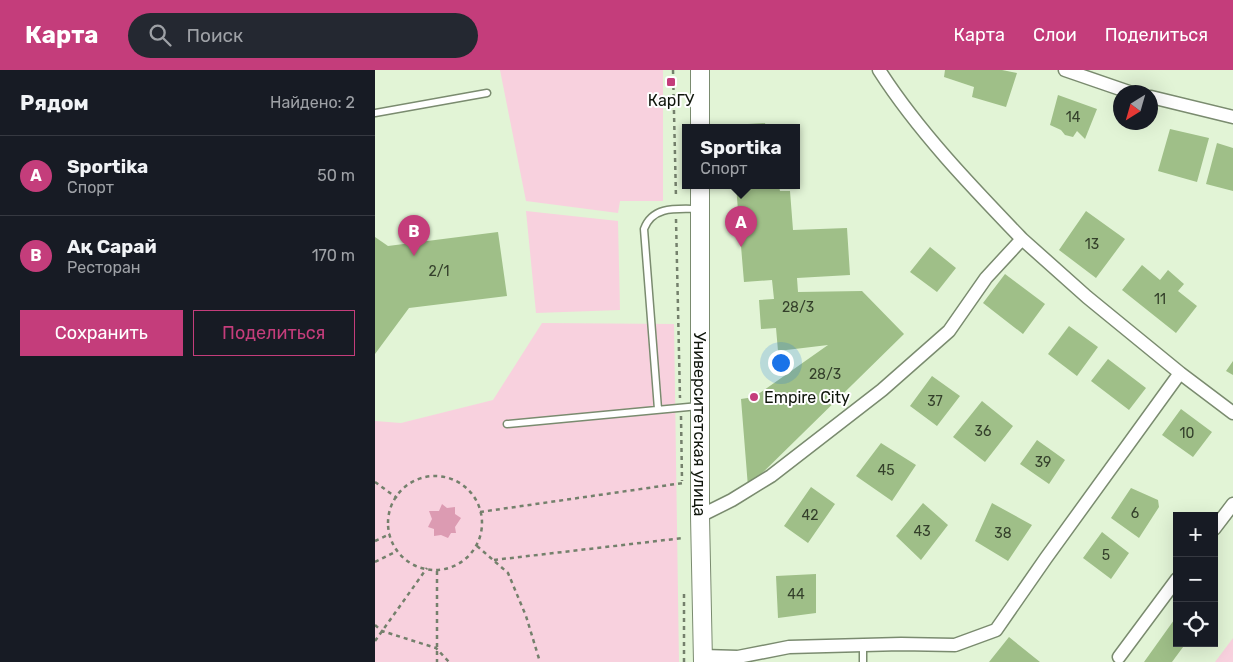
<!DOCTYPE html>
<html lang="ru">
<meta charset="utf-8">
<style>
:root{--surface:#171b24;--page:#242831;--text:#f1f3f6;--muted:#9ea1a6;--line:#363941;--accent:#c43d7b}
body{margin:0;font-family:Rubik,sans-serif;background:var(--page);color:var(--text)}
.controls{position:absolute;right:15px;bottom:15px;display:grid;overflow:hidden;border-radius:0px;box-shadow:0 5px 20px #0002}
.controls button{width:45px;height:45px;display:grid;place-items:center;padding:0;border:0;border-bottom:1px solid var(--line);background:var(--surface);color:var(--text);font:25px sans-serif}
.compass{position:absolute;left:738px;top:15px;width:45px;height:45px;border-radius:50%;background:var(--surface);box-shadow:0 5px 20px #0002;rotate:217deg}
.you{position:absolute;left:405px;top:292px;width:18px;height:18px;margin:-12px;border:4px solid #fff;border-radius:50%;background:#1a73e8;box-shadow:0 0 0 8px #1a73e833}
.badge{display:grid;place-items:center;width:32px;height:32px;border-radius:50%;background:var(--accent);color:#fff;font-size:16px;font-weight:700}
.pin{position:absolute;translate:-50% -41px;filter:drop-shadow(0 1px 2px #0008)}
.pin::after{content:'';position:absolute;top:26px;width:18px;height:15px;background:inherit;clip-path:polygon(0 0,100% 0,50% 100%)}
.popup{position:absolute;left:307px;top:54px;width:118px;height:65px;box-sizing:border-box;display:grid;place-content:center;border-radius:0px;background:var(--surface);filter:drop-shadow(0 1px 4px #0005);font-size:16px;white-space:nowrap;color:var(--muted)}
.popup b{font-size:19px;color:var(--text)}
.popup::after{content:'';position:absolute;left:50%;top:100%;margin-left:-10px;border:10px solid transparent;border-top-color:var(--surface)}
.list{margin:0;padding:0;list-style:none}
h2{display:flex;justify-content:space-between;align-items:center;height:65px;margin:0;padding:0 20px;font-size:21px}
h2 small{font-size:16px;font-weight:400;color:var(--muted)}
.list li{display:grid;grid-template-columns:32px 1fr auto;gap:15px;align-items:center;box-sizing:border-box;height:80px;padding:0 20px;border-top:1px solid var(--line)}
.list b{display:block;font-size:19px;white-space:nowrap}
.list p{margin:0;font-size:16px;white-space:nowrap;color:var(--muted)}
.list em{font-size:16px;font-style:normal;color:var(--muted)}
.actions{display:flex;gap:10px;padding:15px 20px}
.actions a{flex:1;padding:11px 0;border:1px solid var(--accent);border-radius:0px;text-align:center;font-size:18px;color:var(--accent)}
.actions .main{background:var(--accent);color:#fff}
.icon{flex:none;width:28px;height:28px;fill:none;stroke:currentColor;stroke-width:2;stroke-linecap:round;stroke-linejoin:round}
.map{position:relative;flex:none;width:858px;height:592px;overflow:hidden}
header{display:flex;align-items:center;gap:30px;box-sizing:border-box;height:70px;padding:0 25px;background:var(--accent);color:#fff}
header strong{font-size:24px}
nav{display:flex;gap:28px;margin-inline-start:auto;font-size:18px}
.search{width:350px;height:45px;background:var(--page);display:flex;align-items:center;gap:12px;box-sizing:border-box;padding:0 18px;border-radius:28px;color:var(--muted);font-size:19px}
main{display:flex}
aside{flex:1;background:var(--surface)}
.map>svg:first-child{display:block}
.green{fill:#f8d1de}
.water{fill:#dc9bb2}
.building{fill:#9fbf88}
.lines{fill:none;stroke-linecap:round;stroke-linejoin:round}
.lane-casing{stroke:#7a8b6f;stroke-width:9}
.street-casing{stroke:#7a8b6f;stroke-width:15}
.secondary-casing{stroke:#7a8b6f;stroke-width:20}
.path{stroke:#74806c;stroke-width:2.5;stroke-dasharray:4 4;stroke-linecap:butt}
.lane{stroke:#fff;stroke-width:6}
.street{stroke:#fff;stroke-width:12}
.secondary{stroke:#fff;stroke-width:18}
.poi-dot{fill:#c43d7b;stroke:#fff;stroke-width:2}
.labels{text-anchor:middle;stroke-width:4;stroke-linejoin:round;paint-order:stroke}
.number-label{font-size:14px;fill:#34402b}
.poi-label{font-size:16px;fill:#10160c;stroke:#fff}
.street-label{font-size:16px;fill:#10160c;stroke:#fff}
</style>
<header>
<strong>Карта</strong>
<div class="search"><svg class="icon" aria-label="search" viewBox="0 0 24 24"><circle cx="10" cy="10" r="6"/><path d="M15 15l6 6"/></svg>Поиск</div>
<nav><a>Карта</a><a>Слои</a><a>Поделиться</a></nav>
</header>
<main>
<aside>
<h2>Рядом<small>Найдено: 2</small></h2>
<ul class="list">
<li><span class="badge">A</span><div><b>Sportika</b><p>Спорт</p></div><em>50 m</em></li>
<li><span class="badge">B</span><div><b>Ақ Сарай</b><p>Ресторан</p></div><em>170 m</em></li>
</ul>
<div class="actions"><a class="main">Сохранить</a><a>Поделиться</a></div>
</aside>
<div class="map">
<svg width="858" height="592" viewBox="0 0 858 592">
<rect width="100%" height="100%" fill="#e2f4d6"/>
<path class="green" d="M125,0H288V131H245L243,143L151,131Z
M151,141L243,151L245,240L161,243Z
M167,253L299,254L304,592H0V351L26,353L118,330Z
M858,568V592H840Z"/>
<path class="water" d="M67,434L72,438L80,437V444L86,448L80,457L81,463H76L73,468L66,465L59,466V459L53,457L57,449L54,441H64Z"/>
<path class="building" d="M570,0H627L642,3L631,37L597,27L599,17L569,7Z
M683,25L722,39L710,69L702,61L698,67L690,65L686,60L675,55Z
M390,53L391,58H357V55Z
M795,59L834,68L822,112L783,101Z
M842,73L858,78V121L831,114Z
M361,116H404L405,121H415L418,160L472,158L475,205L422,208L423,222L487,221L529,264L373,417L366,329L379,327L453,275L403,281L401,258L386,259L384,230L399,229L397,210L369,212Z
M711,141L750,169L721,208L684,180Z
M123,162L132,226L34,238L0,284V167L13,176Z
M555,177L581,198L562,222L535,202Z
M767,195L785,210L793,200L809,214L803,221L822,236L801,263L747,220Z
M630,204L670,234L648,264L608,233Z
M694,256L723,277L702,306L673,284Z
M733,289L771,318L754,340L716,311Z
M858,291V305L851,301Z
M557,306L585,326L562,356L535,336Z
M607,331L638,356L610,392L578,367Z
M806,339L837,362L818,387L787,365Z
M662,370L690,390L674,414L645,394Z
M506,373L541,395L517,431L481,406Z
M436,417L460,434L433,473L409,456Z
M756,418L783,430L784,437L764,468L736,448Z
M548,433L573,455L546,490L521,466Z
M617,433L657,455L633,491L600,471Z
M727,462L754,483L736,509L708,488Z
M441,504V543L403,548L401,506Z
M799,550L802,552V573H811L797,592H769Z
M634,567L665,592H614Z"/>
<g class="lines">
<g class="lane-casing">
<path id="lane" d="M0,43L112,23
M283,339L269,159C278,135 303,139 325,139
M132,354L324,336
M488,592V575"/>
</g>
<g class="street-casing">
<path id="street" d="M690,0L754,22
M776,27L858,47
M805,303L858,343
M325,446L357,430L396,406L507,320L574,261L611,208L647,169C597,117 543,61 504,0
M839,459L858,434
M328,586L363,587L414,577L526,574L580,575L621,560L671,488L805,303L712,227L647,169
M744,587L802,509"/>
</g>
<g class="secondary-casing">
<g id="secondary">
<path d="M325,0V58"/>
<path id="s1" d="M325,116V446L328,592"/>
</g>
</g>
<path class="path" d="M298,0L301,128
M301,149L305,328
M306,346L307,411
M13 453a47 47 0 1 1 94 0a47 47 0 1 1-94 0Z
M0,412L22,428
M105,442L308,413V416
M0,471L15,464
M102,476L133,503L151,546L165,592
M119,490L308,468
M0,492L22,481
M62,501V592
M309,524V592
M0,555L7,561L61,578L74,592
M0,571L52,498"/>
<use href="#lane" class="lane"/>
<use href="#street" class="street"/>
<use href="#secondary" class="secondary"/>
</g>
<g class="poi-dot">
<rect x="291" y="7" width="10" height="10" rx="2.5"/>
<circle cx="379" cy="327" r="5"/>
</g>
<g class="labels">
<g class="number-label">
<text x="698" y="52">14</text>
<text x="717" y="179">13</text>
<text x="64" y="206">2/1</text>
<text x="785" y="234">11</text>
<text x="423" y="242">28/3</text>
<text x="450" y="309">28/3</text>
<text x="560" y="336">37</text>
<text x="608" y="366">36</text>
<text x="812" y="368">10</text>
<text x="668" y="397">39</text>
<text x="511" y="405">45</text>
<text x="760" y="448">6</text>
<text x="435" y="450">42</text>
<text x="547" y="466">43</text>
<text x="628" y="468">38</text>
<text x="731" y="490">5</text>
<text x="421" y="529">44</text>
</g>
<g class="poi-label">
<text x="296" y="36">КарГУ</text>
<text x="389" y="333" text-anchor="start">Empire City</text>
</g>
<g class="street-label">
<text dy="6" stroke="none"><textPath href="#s1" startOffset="238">Университетская улица</textPath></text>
</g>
</g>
</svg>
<div class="controls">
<button>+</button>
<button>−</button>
<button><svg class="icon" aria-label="locate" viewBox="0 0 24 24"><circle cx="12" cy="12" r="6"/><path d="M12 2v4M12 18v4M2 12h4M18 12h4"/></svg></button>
</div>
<svg class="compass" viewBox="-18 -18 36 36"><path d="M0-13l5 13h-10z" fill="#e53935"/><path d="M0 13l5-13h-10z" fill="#9ea1a6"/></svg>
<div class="you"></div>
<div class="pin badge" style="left:366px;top:177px">A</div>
<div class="popup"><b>Sportika</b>Спорт</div>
<div class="pin badge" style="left:39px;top:186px">B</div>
</div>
</main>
